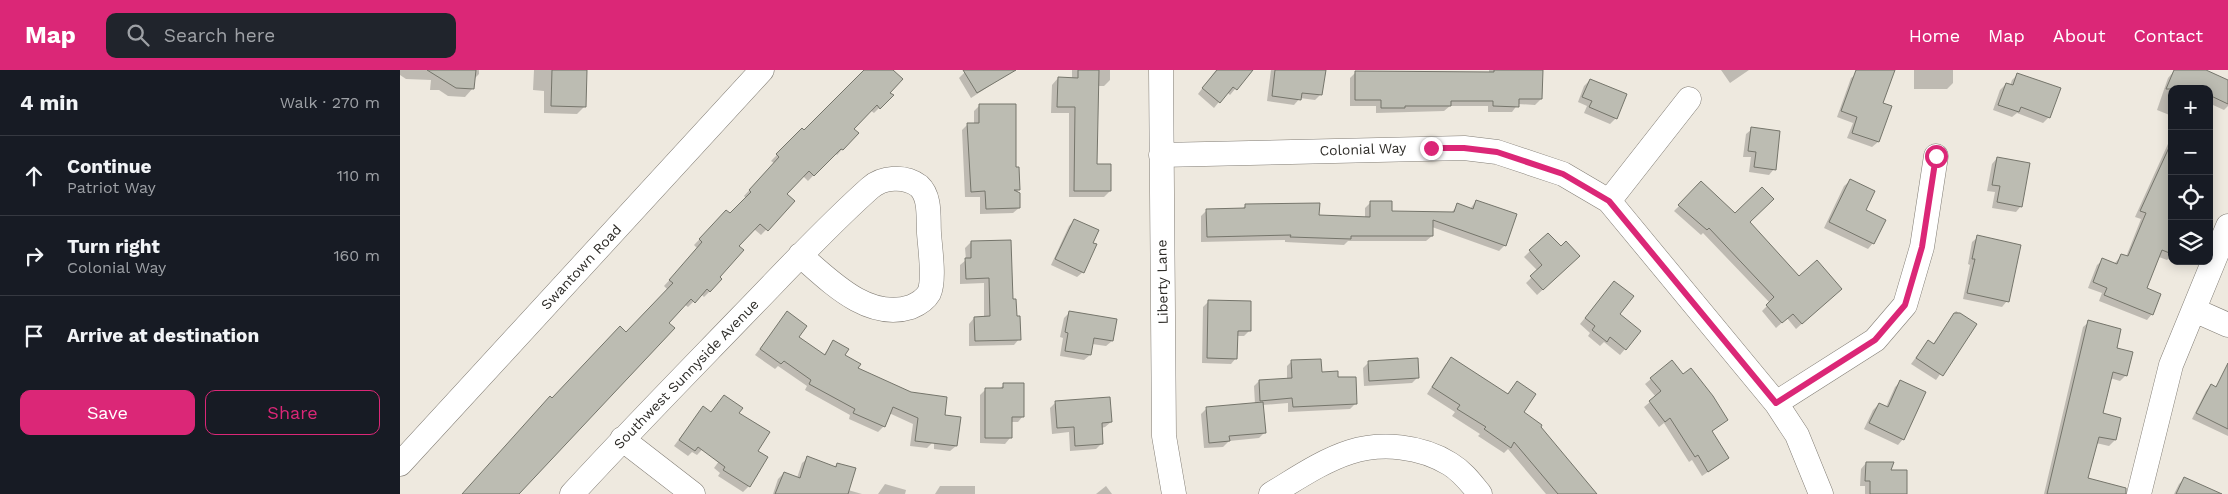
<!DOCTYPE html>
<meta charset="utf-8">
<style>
:root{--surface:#171b24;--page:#20242c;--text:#f1f3f6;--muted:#9ea1a6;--line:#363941;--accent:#db2777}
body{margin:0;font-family:"Work Sans",sans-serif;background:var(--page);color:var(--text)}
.controls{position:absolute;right:15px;top:15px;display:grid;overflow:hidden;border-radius:10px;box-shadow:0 2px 12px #0003}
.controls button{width:45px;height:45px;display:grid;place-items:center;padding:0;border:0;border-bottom:1px solid var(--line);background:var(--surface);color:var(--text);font:25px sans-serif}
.stop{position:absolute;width:15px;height:15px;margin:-11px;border:4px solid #db2777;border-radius:50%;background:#fff}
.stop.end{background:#db2777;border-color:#fff;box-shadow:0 1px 5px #0008}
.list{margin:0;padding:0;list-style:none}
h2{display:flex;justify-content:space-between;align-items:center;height:65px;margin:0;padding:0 20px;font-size:21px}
h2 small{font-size:16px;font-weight:400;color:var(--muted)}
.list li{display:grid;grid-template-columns:32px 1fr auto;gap:15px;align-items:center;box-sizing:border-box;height:80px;padding:0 20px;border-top:1px solid var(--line)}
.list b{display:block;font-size:19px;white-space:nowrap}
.list p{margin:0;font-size:16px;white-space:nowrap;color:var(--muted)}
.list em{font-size:16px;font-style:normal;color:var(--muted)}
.actions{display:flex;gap:10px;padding:15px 20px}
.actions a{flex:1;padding:11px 0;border:1px solid var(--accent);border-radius:10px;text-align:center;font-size:18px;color:var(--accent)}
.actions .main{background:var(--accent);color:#fff}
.icon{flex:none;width:28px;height:28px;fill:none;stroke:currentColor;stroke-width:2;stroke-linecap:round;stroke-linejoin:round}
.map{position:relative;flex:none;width:1828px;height:424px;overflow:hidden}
header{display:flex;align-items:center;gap:30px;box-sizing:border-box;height:70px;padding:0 25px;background:var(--accent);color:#fff}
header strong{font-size:24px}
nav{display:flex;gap:28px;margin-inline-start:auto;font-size:18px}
.search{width:350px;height:45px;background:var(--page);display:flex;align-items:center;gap:12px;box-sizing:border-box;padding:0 18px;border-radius:10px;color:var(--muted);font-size:19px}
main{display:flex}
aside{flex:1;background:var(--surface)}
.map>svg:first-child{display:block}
.shadow{fill:#0003}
.building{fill:#bcbcb2;stroke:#75756b}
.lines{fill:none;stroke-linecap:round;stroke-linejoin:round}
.minor-casing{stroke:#827d75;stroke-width:25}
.minor{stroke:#fff;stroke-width:24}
.route{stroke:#db2777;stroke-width:6}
.labels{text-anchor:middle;stroke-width:5;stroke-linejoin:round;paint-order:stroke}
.street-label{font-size:14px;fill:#2e2c28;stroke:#fff}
</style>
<header>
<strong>Map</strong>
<div class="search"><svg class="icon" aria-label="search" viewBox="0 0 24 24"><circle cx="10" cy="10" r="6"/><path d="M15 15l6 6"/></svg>Search here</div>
<nav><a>Home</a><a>Map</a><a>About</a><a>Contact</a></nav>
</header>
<main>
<aside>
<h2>4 min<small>Walk · 270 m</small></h2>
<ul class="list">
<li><svg class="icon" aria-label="ahead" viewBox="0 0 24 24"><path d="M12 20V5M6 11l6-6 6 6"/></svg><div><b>Continue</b><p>Patriot Way</p></div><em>110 m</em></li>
<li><svg class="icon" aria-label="right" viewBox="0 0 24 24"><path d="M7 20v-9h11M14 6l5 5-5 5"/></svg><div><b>Turn right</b><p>Colonial Way</p></div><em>160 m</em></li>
<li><svg class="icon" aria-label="arrive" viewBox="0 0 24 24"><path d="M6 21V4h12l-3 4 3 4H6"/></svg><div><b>Arrive at destination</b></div></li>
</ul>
<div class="actions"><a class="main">Save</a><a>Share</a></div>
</aside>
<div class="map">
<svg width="1828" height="424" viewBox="0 0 1828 424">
<rect width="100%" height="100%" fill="#eee9df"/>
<path class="shadow" d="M0,0H79V4L74,9L73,18L65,27L48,26L39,20H30L31,10L6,9L0,5Z
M134,0H186L185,36L177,44L144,43V21L133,20Z
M465,0H491L489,23L492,25L474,43L470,40L452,59L457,63L437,85L435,83L408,111L403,106L385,124L393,131L361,165L354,159L338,176L310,221L304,227L301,224L288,237L284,234L114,424H63L150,328L152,330L226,263L268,220L264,216L298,179L294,175L326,142L330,145L346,128L344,126L374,93L371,91L402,59L404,62Z
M567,0H614L571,28L559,8Z
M672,0H710V10L704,16H698L695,95L710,121L704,127H669V43H651L652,15L658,8L672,9Z
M816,0H851L830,25L827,22L814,38L798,24Z
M871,0H924L921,24L915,30L900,28L894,35L867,31Z
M1089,0H1142L1141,29L1135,35L1118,34L1112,42H1088V36H1050L1044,41L976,43V36H950V8L956,2L1089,3Z
M1321,0H1349L1330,13Z
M1462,0H1494L1482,34L1490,37L1478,72L1472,77L1447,68L1453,53L1437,47L1451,8Z
M1514,0H1553V13L1547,19H1514Z
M1775,0H1803L1828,12V36L1824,40L1813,35L1809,42V19H1772V46L1757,40L1768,8Z
M1618,4L1649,47L1643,53L1617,43L1612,47L1593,40L1600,20L1606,14L1610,16L1612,10Z
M1190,10L1216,48L1210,54L1184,43L1187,36L1178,32L1184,16Z
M580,35L614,99L618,120L616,122L619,138L613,143L580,144V127H565L562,60L567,55H574V41Z
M1352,59L1374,99L1369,105L1349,102L1351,87H1343L1346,64Z
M1772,65V185L1767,190L1759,187L1746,219L1752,244L1747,250L1699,231L1702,223L1688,218L1697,195L1703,190L1714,194L1722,185L1726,187L1741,149L1735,147Z
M1597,88L1621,136L1616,142L1592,138L1595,122L1587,121L1592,94Z
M1450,111L1464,140L1473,173L1468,179L1424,158L1444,116Z
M1302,113L1335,144L1348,152L1399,207L1435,224L1396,259L1387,248L1376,258L1362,241L1370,233L1303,163L1301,165L1274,141Z
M1076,131L1105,175L1099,181L1032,157V166L1026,171H948L944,175L885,172V170L801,172V146L806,141L841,140L846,135L918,146L965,148V138L971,132L991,143H1051L1058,135L1070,139Z
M675,150L683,202L677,207L651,195L669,156Z
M1578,167L1607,231L1602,237L1563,229L1570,195L1568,194L1572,172Z
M571,172L611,230L619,269L614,275L569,276V254L574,248H584V213L560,214V195L566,190L565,178Z
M1160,178L1173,192L1137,225L1126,213L1138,201L1124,187L1130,181Z
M1214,212L1225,279L1220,285L1204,272L1200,276L1188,266L1190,263L1180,254Z
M808,232L849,261L844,266H836V288L831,294L802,293L803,237Z
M1556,241L1575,254L1536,310L1511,294L1528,271L1533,274Z
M670,242L712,271L706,276L692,274L690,285L684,290L660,286L663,268L660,267L664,248Z
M387,243L398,268L423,286L433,272L456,299L543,346L556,376L550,381L534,379V371L527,378L510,376L513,354L489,343L484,356L478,362L449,349L450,345L405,320L407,316L378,296L375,299L355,285Z
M1689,252L1715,279L1726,305L1720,311L1710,308L1701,344L1720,349L1715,370L1709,376L1696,373L1687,409L1701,424H1644L1683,257Z
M1051,289L1107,324L1117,312L1122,343L1139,357L1196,424H1146L1108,379L1104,383L1078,366L1080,364L1052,346L1055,342L1027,324L1045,295Z
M892,291L937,308L955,334L950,339L888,342V333L862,335L865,362L859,368L829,371L823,377L804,378L801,344L806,339L855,334L854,316L859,311L887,309V296Z
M969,292L1017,308L1012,313L964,316L963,298Z
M1283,306L1327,350L1311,362L1328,388L1302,406L1292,390L1289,392L1264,353L1259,357L1244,337L1256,327L1245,314L1251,309Z
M1500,312L1503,369L1498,375L1464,359L1473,340L1479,334L1486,337L1495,317Z
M1819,313L1828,317V366L1792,349L1806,321L1811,315L1815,317Z
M604,315L623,346L618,352H610V368L605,374L580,373V325L586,319H599Z
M324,326L337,343L356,381L349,416L343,422L318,406L320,403L314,398L330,376L316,365L297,385L292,382L288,386L274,376L298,344L311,343Z
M656,332L711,352L705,357L701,358L702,373L696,379L670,381L669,362L652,364L650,338Z
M408,388L434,397L438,394L448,420L462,424H373L378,409L384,403L397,408L402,393Z
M1466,393L1489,401L1505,424H1465V416H1460L1461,399Z
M1785,408L1819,424H1774L1779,414Z
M485,414L506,420L505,424H478Z
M540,416H575V424H535Z
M706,416L712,424H696Z"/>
<path class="building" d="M27,0H76L74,19L56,18Z
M152,0H187L186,37L151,36Z
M464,0H493L503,9L490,23L494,25L480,39L477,35L454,59L459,63L443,80L441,79L414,106L409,101L387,124L395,131L368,161L360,154L339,176L344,180L320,207L322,209L310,222L307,219L295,233L291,229L269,253L275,258L119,424H62L150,326L152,328L220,256L226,262L273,213L269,210L302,172L299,169L326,140L330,143L351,122L349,120L379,87L376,84L402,58L404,60Z
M563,0H616L577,23Z
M678,0H699L697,94H711V121H674L675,37H657L658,7L678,8Z
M817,0H853L837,20L833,17L820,33L802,18Z
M875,0H926L922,25L902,23L901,30L872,26Z
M1094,0H1143L1142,29H1119V37L1093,36V31H1051V36H1005V38H981V30H955V1L1094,2Z
M1456,0H1495L1483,33L1492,36L1479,72L1452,63L1457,47L1441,41Z
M1774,0H1806L1828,10V34L1809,25V19H1766Z
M1617,3L1661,18L1650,48L1621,37L1619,42L1598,35L1606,13L1613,15Z
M1190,9L1227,24L1217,49L1189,37L1192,31L1182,27Z
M579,34H616V97H619L620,120H614L620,123V138L586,139L585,121L571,122L567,53H579Z
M1351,57L1380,61L1376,100L1354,97L1356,82L1348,81Z
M1772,71V184L1762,180L1747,218L1761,224L1753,245L1704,225L1707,218L1693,212L1702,188L1717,194L1721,184L1728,186L1746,143L1740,141Z
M1597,87L1630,93L1622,137L1597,132L1600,116L1592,115Z
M1450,109L1475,121L1466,140L1486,150L1474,174L1429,152Z
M1301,111L1335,143L1362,117L1374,129L1350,152L1399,206L1417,190L1442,219L1402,254L1393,244L1382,253L1366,235L1374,227L1309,158L1307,160L1278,135Z
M1076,130L1117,144L1106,176L1033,150V166H951V169L890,167L891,165L807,167L806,139L845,138V134L920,133L919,145L970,147V131H992V141L1054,142L1057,133L1073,139Z
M674,149L699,160L693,173L697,174L684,203L655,189Z
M1148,163L1161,176L1166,171L1180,186L1143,220L1130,206L1142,195L1129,180Z
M1577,165L1621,175L1609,232L1567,223L1575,189H1572Z
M611,170L613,229H616L617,246H620L621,270L575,271L574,247L590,246L589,208L566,209L565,188H571V171Z
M1214,211L1234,226L1220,244L1241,261L1226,280L1210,267L1207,272L1192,260L1195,256L1185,248Z
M808,230L851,231V261H838L837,289L807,288Z
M387,241L407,256L399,267L425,285L433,270L449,279L445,285L461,294L458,298L511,322L547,327L545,345L561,347L557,376L515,371L518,348L493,337L485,357L453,343L455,339L409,314L411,310L384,291L381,294L360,279Z
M669,241L717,249L713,271L694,268L691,285L665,281L668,263L665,262Z
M1554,243H1560L1577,254L1543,306L1516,288L1528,270L1534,274Z
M1688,250L1721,259L1717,278L1733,282L1727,306L1713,302L1703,343L1721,348L1716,370L1699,367L1688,408L1726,418V424H1647Z
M1051,287L1108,324L1117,311L1136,324L1124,342L1142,355L1141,357L1197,424H1158L1114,372L1111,378L1084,359L1086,357L1057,339L1060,335L1032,317Z
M1018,288L1019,308L969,311L968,291Z
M921,289L922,302L938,301V307H956L957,334L893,337L892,328L860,331L859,310L892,308L891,290Z
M1272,290L1283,304L1291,298L1313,326L1328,350L1312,361L1329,388L1308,402L1298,385L1295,387L1270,348L1265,352L1249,331L1261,321L1250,308Z
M1828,293V359L1796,343L1811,314L1816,317Z
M1500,310L1526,322L1504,370L1469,353L1479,333L1488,337Z
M603,313H624V347H612V368H585V318H603Z
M324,325L343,338L339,343L370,362L358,381L368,387L350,417L323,400L325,397L298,377L295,381L279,370L303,336L311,342Z
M710,327L712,352L702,353L703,374L675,376L674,357L657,358L655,331Z
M863,332L866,363L829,366L830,371L809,373L806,337Z
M407,386L436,397L437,393L456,398L448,424H375L384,402L400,408Z
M1466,392H1494L1491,400H1507V424H1470V411H1465Z
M1784,407L1822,424H1776Z"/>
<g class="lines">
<g class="minor-casing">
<path id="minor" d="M761,0L764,366L774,424
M761,85L1064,78L1097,82L1163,104L1209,131L1376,333L1397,365L1421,424
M1209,131L1289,29
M1794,240L1828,255
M1376,333L1475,270L1505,235L1522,177L1536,86
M222,369L293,424
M0,394L362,0
M172,424C228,363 285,305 342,246C384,203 425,158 470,118C482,107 505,105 519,116C531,127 528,148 529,163C530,178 535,210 529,223C525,230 518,234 511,237C468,251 430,211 400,185
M871,424C896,409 922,391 950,382C982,372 1021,376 1050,394C1063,402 1071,413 1080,424
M1739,424L1771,295L1828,156"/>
</g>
<use href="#minor" class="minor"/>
</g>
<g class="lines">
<path class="route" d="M1031,78H1064L1097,82L1163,104L1209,131L1376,333L1475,270L1505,235L1522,177L1536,86"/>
</g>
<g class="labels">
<g class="street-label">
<text transform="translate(963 79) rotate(-2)" y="5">Colonial Way</text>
<text transform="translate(181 197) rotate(-47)" y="5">Swantown Road</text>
<text transform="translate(762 212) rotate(-91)" y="5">Liberty Lane</text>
<text transform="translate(286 304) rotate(-46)" y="5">Southwest Sunnyside Avenue</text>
</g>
</g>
</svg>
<div class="controls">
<button>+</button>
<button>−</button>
<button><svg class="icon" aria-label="locate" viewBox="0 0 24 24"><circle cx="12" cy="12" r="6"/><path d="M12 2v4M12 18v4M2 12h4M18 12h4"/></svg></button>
<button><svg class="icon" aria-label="layers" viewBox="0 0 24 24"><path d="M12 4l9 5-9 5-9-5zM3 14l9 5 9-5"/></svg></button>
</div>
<div class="stop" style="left:1536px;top:86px"></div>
<div class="stop end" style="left:1031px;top:78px"></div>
</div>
</main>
